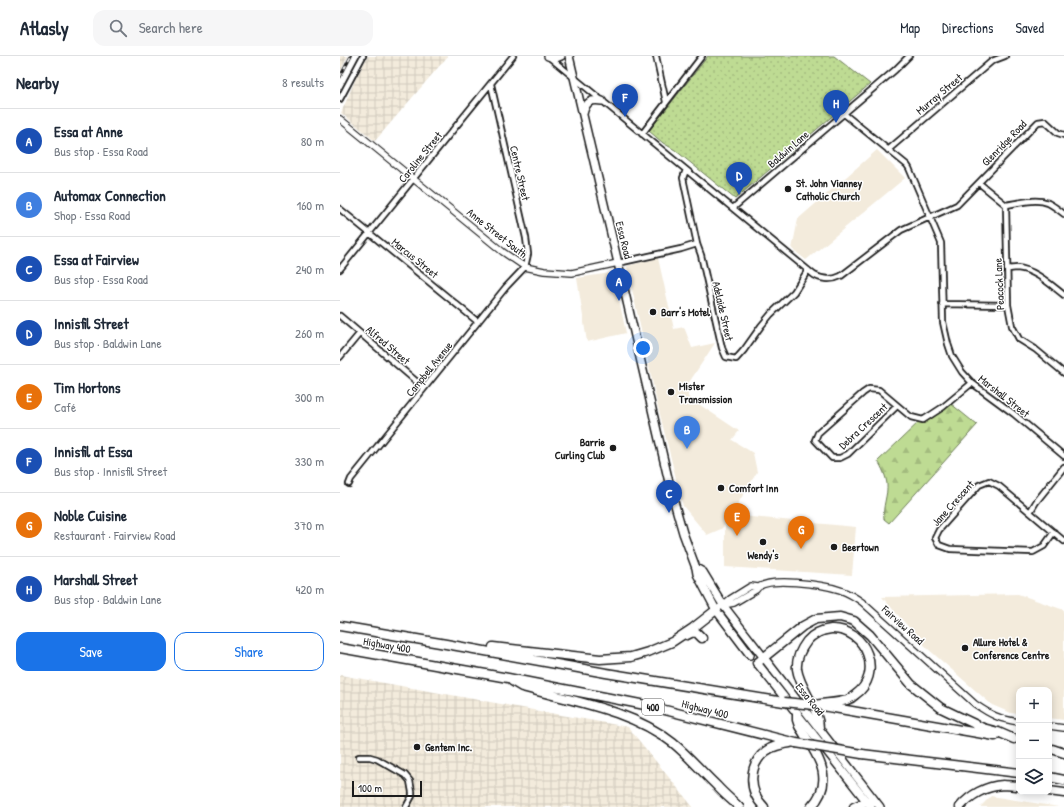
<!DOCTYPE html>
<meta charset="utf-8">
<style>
:root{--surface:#fff;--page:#f6f6f7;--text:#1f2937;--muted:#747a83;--line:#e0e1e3;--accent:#1a73e8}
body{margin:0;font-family:"Patrick Hand",sans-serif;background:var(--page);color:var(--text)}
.controls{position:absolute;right:12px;bottom:12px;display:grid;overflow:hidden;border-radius:8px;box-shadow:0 2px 10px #0003}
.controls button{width:36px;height:36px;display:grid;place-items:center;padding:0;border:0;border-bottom:1px solid var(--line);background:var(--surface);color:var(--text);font:20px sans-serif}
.scale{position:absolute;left:12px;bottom:10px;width:70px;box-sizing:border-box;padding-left:4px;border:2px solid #1c1c1c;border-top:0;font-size:11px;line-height:14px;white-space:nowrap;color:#1c1c1c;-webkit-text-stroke:3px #fff;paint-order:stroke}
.you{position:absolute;left:303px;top:292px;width:14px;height:14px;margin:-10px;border:3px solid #fff;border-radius:50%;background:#1a73e8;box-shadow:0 0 0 6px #1a73e833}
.badge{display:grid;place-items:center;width:26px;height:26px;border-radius:50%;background:var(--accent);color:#fff;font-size:13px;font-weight:700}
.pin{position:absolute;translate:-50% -33px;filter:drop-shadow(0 1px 2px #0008)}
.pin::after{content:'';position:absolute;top:21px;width:14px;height:12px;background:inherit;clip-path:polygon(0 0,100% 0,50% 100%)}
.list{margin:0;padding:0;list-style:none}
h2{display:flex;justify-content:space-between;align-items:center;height:52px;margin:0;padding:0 16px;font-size:17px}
h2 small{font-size:13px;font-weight:400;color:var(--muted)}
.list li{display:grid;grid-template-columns:26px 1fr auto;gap:12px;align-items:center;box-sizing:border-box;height:64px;padding:0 16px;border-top:1px solid var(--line)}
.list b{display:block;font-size:15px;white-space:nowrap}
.list p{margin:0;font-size:13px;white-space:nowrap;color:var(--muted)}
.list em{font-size:13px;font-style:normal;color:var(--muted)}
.actions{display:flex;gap:8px;padding:12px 16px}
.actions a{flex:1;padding:9px 0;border:1px solid var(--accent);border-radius:12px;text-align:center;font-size:14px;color:var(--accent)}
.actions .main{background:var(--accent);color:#fff}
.icon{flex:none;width:22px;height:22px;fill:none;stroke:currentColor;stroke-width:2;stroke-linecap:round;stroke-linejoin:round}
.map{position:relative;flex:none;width:724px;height:751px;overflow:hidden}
header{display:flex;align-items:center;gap:24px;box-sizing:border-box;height:56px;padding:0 20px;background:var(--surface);border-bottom:1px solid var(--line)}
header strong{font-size:19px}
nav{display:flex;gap:22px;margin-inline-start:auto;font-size:14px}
.search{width:280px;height:36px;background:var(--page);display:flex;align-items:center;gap:10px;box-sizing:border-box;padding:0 14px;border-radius:12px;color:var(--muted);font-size:15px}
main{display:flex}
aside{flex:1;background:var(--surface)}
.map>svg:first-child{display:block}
.built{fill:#f3ebdc}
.industrial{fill:url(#industrial-grid)}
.forest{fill:url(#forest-firs);stroke:#6d7c58}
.park{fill:url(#park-dots);stroke:#6d7c58}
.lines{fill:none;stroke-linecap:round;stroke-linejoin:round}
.minor-casing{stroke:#1c1c1c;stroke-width:8}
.tertiary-casing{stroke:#1c1c1c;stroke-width:8}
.secondary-casing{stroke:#1c1c1c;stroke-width:10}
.primary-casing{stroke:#1c1c1c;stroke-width:10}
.motorway-casing{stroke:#1c1c1c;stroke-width:11}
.minor{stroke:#fff;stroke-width:4.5}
.tertiary{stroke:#fff;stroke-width:5.5}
.secondary{stroke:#fff;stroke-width:7}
.primary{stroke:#fff;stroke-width:7}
.motorway{stroke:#fff;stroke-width:8}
.rail-casing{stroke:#1c1c1c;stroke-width:3}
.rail{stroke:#fff;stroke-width:1.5;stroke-dasharray:4.5;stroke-linecap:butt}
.motorway-bridge-casing{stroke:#1c1c1c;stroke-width:11;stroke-linecap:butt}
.motorway-bridge{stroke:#fff;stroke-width:8}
.poi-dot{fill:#1c1c1c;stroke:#fff;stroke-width:1.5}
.labels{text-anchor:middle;stroke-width:3;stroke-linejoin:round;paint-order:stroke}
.shield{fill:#fff;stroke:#606060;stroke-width:1}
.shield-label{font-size:10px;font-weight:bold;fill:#1c1c1c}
.street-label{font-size:11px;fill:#1c1c1c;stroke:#fff}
.poi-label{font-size:11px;font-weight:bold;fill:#1c1c1c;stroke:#fff;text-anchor:start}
</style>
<header>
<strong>Atlasly</strong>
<div class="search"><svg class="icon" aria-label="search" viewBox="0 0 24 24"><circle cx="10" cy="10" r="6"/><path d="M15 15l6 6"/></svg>Search here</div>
<nav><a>Map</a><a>Directions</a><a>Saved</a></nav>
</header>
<main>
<aside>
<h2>Nearby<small>8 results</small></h2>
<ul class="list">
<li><span class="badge" style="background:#1a4fb4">A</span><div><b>Essa at Anne</b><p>Bus stop · Essa Road</p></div><em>80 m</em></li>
<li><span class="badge" style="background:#3f7fe0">B</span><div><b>Automax Connection</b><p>Shop · Essa Road</p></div><em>160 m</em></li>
<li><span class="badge" style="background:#1a4fb4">C</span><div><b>Essa at Fairview</b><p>Bus stop · Essa Road</p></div><em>240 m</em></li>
<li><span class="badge" style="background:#1a4fb4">D</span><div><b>Innisfil Street</b><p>Bus stop · Baldwin Lane</p></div><em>260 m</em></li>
<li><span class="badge" style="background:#e8710a">E</span><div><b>Tim Hortons</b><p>Café</p></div><em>300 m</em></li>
<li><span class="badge" style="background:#1a4fb4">F</span><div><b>Innisfil at Essa</b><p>Bus stop · Innisfil Street</p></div><em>330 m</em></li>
<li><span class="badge" style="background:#e8710a">G</span><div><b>Noble Cuisine</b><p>Restaurant · Fairview Road</p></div><em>370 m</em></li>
<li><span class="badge" style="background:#1a4fb4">H</span><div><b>Marshall Street</b><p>Bus stop · Baldwin Lane</p></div><em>420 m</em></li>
</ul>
<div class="actions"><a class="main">Save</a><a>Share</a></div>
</aside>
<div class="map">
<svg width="724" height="751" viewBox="0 0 724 751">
<defs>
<pattern id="industrial-grid" width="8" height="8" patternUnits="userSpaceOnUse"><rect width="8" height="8" fill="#f3ebdc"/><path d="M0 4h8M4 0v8" fill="none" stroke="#d0c9bc"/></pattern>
<pattern id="forest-firs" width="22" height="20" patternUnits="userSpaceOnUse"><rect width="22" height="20" fill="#bedb93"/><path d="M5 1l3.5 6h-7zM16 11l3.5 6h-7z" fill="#a3bb7e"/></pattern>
<pattern id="park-dots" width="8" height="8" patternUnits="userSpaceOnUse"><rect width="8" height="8" fill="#bedb93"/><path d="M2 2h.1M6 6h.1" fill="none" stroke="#a3bb7e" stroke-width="1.8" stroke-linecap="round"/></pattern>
</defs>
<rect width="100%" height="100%" fill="#fff"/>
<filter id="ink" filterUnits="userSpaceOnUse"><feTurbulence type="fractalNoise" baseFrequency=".025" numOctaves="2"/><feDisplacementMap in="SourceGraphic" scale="8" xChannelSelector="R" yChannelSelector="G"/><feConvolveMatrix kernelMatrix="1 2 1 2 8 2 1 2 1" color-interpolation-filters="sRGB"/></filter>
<g filter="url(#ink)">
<path class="built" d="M537,94L565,122L466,204L452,193L458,163Z
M318,202L334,273L344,271L352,292L375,287L348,328V341L399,375L392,384L413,397L417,416L391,459L516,471L512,519L385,511V469L381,473L367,479L343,450L317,347L287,210Z
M271,217L274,220L286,277L247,286L237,222Z
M678,538L724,554V664L709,662V634H679V658L671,657L652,649L587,592L542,541Z
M651,740L719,751H640Z"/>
<path class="industrial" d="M0,0H8L0,16Z
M28,0H108L35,85L1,57L16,22Z
M0,619L288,671L353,751H0Z"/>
<path class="forest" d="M610,347L637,369L549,467L544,463C542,450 548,440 547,428C546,420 542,412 538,405L581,364Z"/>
<path class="park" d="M368,0H494L530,28L395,143L335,94L323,87L309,75Z"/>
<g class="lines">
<g class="minor-casing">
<path id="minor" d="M316,0L326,46
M209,1L474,219C483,224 491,225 501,220L561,174L617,149L698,66L705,65L718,77L724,79
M0,43L23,0
M503,57L567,109L569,112L601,187L603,266L608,288L612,300L622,316L632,327L674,358L724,400
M302,78L362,0
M548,94L652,5L665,0
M346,114L343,122L357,188L361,199L382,292L386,301L396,303L404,294L421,270L431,258L454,236L468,214
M639,127L666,149
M666,149L668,249L672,270L679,283L695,293L724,317
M666,149C679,147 696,142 708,147C714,150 719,154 724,158
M393,152L555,14L569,0
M0,153L138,266
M278,207L341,193L357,188
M0,213L173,0
M667,213C670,213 674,212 677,212C694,213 711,229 724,239
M602,248L668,249
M0,260L84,332
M0,301L20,277
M557,350L508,398L500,402H492L475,384L478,377L523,337L529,333L539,334L571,361L583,364L603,351L632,327
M9,428L11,423L166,231L185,211L188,198L186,182L151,28
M690,456L696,446L724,411
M714,476L704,490L693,496L610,493L599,489L595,482L599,474L639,429L649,425L659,430L724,485
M19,701H30L37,703L65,719L70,725L72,736V740L66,751"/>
</g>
<g class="tertiary-casing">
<path id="tertiary" d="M0,63L163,196L185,211L204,215L232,217L278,207
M383,549L394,547L416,534C425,519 485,529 500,534C508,537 515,541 522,546L635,648C651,659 659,663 679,666
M376,554L383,549L390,543L411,530L418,531
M709,670L724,672"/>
</g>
<g class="secondary-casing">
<path id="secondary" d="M208,0L216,2L221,0
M229,0L278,207
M243,58C246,46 250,43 262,45"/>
</g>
<g class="primary-casing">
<path id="primary" d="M278,207L331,435L343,477L356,512L357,518L376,554L410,599
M356,512L363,516L383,549L540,751
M417,607L531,751"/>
</g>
<g class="motorway-casing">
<path id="motorway" d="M0,570L106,588L266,617L444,646
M347,579L353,576L357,577L362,582
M153,591L260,603L291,601L308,596L332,586L353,572L376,554
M0,592L168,622L305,649L456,687
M417,607L463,570L476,563L500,561L514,565L530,579L571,628L601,652L624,663L643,672L658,676L674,683
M172,625L182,631C232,645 292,654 333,687C349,700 362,716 377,730C384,738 392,744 399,751
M474,649C485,647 497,647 507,644C510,643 513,641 515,639C544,619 527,572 491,573C482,574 473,578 467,585C461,593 456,603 457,613C459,628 471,643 476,657C478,662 479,668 479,672
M483,650L655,680
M457,657V664L459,670C475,696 498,723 471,751
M709,692L724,697
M522,698L679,717
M709,721L724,724
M709,735L724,737
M424,751C408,735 408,709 426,695C433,690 442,688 450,687
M514,751L533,743
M620,751C630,739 646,730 663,729C668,729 674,730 679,730"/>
</g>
<use href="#minor" class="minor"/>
<use href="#tertiary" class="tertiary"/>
<use href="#secondary" class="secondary"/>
<use href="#primary" class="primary"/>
<use href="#motorway" class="motorway"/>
<g class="rail-casing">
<path id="rail" d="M0,21L11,0"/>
</g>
<use href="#rail" class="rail"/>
<g class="motorway-bridge-casing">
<path id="motorway-bridge" d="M444,646L474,649
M456,687L522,698"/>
</g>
<use href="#motorway-bridge" class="motorway-bridge"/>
</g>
</g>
<g class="poi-dot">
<circle cx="448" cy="133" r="4"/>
<circle cx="313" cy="256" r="4"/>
<circle cx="331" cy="336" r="4"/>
<circle cx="273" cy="392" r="4"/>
<circle cx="381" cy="432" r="4"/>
<circle cx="423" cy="486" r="4"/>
<circle cx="494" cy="491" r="4"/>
<circle cx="625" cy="592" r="4"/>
<circle cx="77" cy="691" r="4"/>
</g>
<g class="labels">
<rect class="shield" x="302" y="643" width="22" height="16" rx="3"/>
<g class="shield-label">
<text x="313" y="655">400</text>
</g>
<g class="street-label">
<text transform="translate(599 38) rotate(-40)" y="4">Murray Street</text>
<text transform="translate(664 87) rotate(-46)" y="4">Glenridge Road</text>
<text transform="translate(448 93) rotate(-41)" y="4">Baldwin Lane</text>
<text transform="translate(80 101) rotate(-51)" y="4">Caroline Street</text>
<text transform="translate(180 117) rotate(77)" y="4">Centre Street</text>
<text transform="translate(157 177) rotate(38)" y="4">Anne Street South</text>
<text transform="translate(284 184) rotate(76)" y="4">Essa Road</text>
<text transform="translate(75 202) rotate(39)" y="4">Marcus Street</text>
<text transform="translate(659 228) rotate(-93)" y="4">Peacock Lane</text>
<text transform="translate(383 255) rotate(77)" y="4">Adelaide Street</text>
<text transform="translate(48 289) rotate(40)" y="4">Alfred Street</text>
<text transform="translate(89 313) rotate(-51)" y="4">Campbell Avenue</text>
<text transform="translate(664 340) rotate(38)" y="4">Marshall Street</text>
<text transform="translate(523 370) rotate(-43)" y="4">Debra Crescent</text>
<text transform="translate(613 447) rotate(-48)" y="4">Jane Crescent</text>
<text transform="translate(563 569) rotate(42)" y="4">Fairview Road</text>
<text transform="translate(47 589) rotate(10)" y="4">Highway 400</text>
<text transform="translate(470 643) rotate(51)" y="4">Essa Road</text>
<text transform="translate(365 653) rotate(14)" y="4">Highway 400</text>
</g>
<g class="poi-label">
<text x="456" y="131">St. John Vianney<tspan x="456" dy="13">Catholic Church</tspan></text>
<text x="321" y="260">Barr's Motel</text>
<text x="339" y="334">Mister<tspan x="339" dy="13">Transmission</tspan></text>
<text x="265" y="390" text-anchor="end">Barrie<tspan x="265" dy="13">Curling Club</tspan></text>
<text x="389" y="436">Comfort Inn</text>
<text x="502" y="495">Beertown</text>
<text x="423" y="503" text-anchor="middle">Wendy's</text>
<text x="633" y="590">Allure Hotel &amp;<tspan x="633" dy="13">Conference Centre</tspan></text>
<text x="85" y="695">Gentem Inc.</text>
</g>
</g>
</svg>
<div class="controls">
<button>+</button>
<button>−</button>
<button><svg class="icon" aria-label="layers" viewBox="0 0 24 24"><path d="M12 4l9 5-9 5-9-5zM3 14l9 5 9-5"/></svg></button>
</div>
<div class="scale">100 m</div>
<div class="you"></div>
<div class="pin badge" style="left:279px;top:245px;background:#1a4fb4">A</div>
<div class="pin badge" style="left:347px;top:393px;background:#3f7fe0">B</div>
<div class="pin badge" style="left:329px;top:457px;background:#1a4fb4">C</div>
<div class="pin badge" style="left:399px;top:139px;background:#1a4fb4">D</div>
<div class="pin badge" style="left:397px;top:480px;background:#e8710a">E</div>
<div class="pin badge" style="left:285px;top:61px;background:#1a4fb4">F</div>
<div class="pin badge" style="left:461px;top:493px;background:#e8710a">G</div>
<div class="pin badge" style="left:496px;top:67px;background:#1a4fb4">H</div>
</div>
</main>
